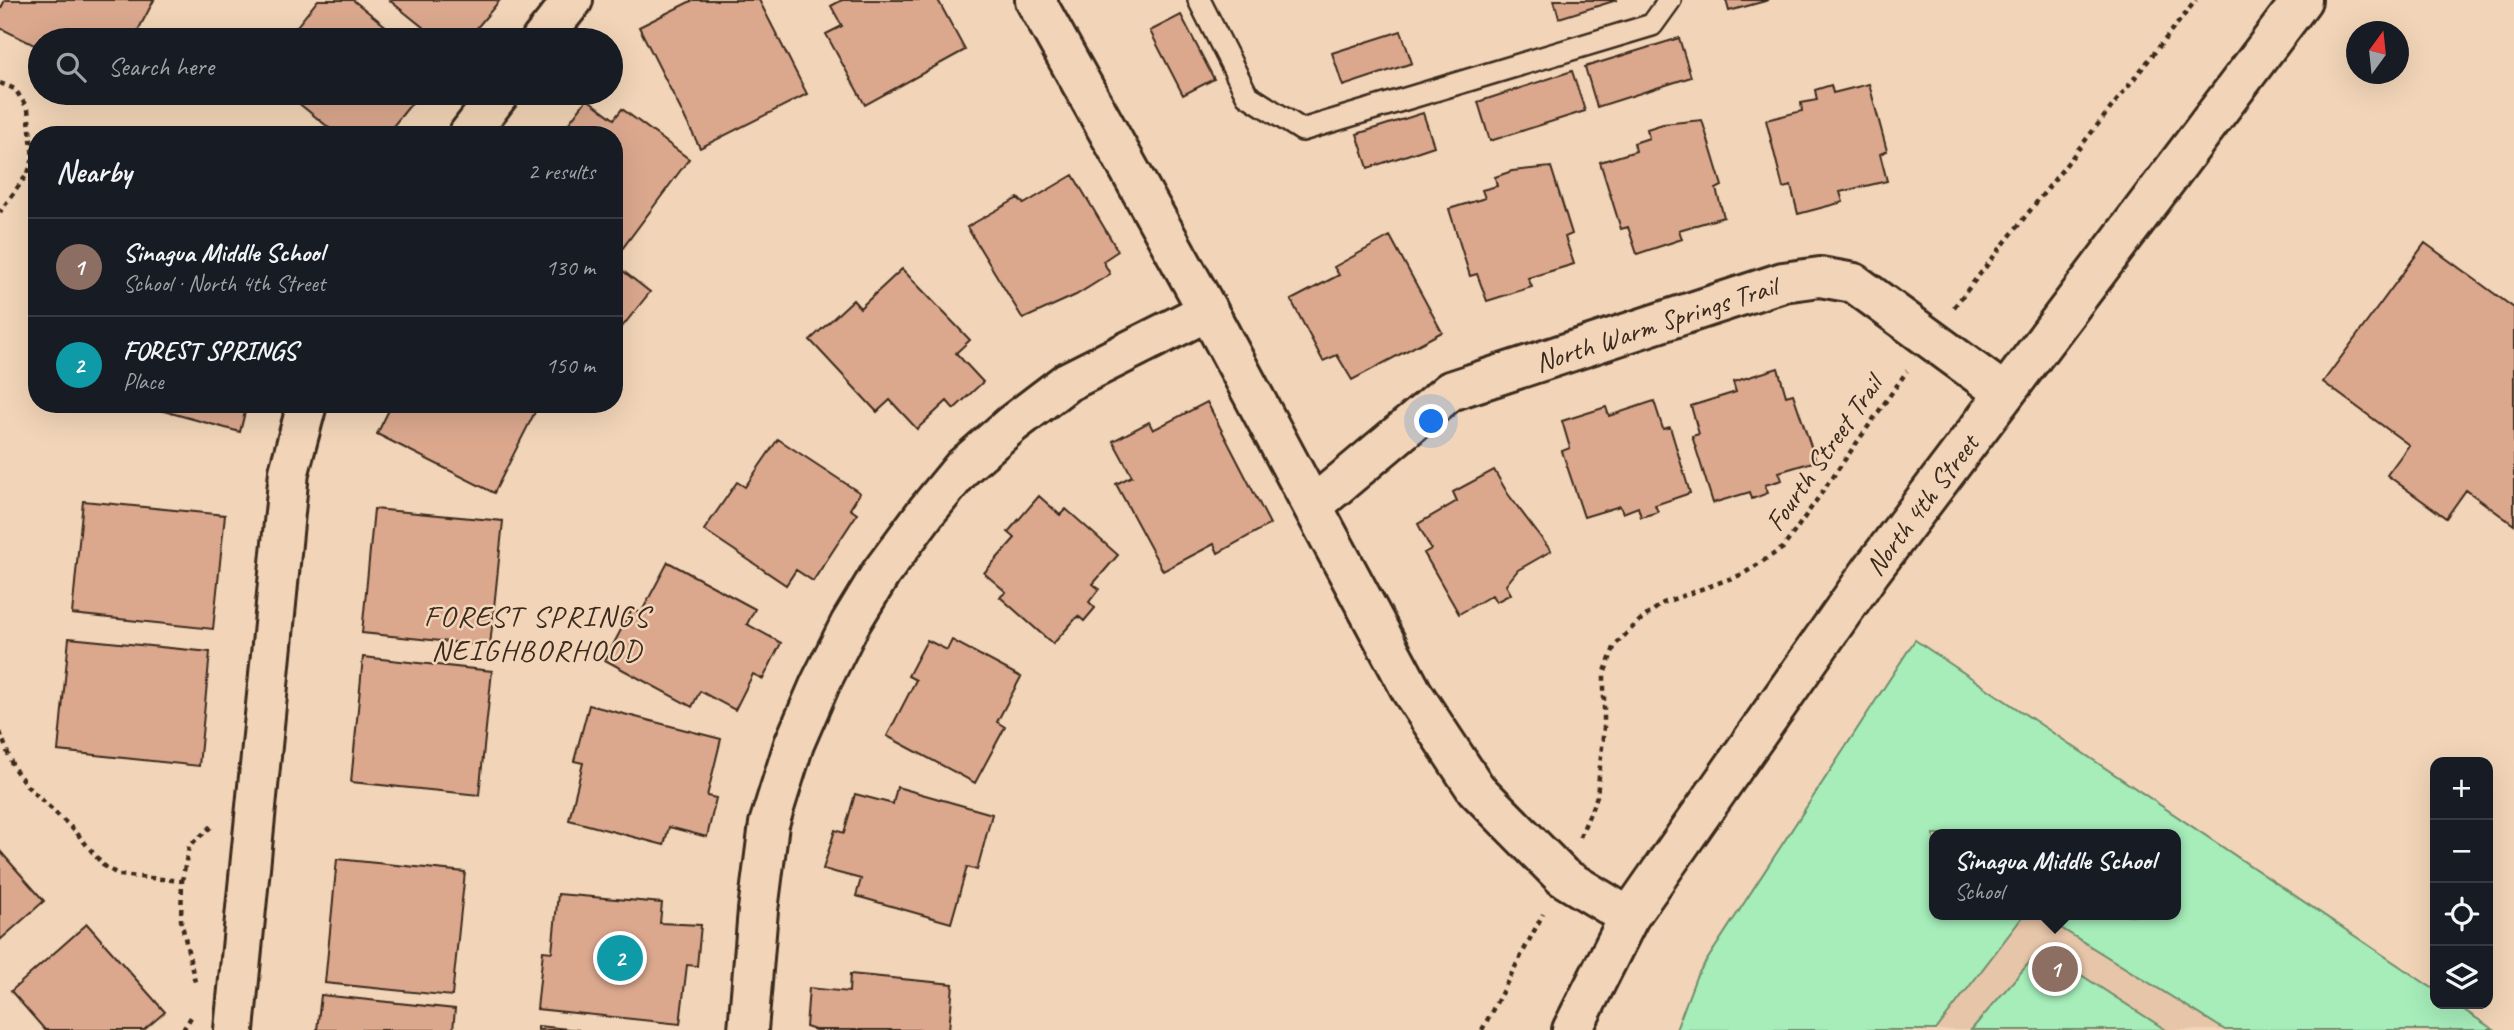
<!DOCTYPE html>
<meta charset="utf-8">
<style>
:root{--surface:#171b24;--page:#20242c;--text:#f1f3f6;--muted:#9ea1a6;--line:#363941;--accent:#ea580c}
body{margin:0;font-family:Caveat,sans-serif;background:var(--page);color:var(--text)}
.controls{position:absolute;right:21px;bottom:21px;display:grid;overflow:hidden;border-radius:14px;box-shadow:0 7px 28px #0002}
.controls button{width:63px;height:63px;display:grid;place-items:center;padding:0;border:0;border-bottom:2px solid var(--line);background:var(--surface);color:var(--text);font:35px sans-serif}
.compass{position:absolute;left:2346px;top:21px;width:63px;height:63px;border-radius:50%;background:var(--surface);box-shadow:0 7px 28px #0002;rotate:15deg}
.you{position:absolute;left:1432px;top:422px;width:24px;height:24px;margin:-18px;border:5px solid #fff;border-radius:50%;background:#1a73e8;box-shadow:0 0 0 10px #1a73e833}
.badge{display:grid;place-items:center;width:46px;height:46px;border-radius:50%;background:var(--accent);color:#fff;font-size:23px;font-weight:700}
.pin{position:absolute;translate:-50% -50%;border:4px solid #fff;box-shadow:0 2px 7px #0006}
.popup{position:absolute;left:1929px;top:829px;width:252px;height:91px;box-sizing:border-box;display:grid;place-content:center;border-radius:14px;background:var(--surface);filter:drop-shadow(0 2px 5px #0005);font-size:23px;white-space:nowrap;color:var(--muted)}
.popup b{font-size:26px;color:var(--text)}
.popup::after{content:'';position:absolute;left:50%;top:100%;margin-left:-14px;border:14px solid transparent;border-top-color:var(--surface)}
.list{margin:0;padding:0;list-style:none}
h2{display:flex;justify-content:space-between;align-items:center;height:91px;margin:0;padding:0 28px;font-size:30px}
h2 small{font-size:23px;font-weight:400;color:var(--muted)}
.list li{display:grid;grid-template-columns:46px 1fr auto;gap:21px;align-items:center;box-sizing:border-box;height:98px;padding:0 28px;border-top:2px solid var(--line)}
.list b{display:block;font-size:26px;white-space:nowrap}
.list p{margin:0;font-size:23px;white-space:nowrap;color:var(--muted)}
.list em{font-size:23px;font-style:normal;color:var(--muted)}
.icon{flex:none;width:38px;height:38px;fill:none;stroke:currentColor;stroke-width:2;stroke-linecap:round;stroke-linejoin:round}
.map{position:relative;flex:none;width:2514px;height:1030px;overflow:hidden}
.search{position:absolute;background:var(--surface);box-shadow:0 7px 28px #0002;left:28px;top:28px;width:595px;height:77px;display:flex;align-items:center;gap:18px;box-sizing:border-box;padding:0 24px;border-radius:38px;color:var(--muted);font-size:26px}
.panel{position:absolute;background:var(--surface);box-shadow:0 7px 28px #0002;left:28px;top:126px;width:595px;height:287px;border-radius:28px}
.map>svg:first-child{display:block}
.built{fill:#e7c5a8}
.green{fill:#a6edba;stroke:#708c6c;stroke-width:2}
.building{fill:#dba88e;stroke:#3b2a1e;stroke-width:2}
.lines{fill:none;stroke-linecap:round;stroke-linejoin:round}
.lane-casing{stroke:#3b2a1e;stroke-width:26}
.street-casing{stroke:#3b2a1e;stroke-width:44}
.secondary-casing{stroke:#3b2a1e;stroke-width:44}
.path{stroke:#3b2a1e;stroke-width:4.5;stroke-dasharray:5 5;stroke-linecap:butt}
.lane{stroke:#f2d5b8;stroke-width:21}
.street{stroke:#f2d5b8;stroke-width:38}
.secondary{stroke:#f2d5b8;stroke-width:38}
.labels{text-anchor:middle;stroke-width:5;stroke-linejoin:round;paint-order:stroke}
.street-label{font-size:28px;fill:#3b2a1e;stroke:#f2d5b8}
.neighbourhood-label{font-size:30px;letter-spacing:2px;fill:#3b2a1e;stroke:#f2d5b8}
</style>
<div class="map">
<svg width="2514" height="1030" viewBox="0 0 2514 1030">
<rect width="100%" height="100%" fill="#f2d5b8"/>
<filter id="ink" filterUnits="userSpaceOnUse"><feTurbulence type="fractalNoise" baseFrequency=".0143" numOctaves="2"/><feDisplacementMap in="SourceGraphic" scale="14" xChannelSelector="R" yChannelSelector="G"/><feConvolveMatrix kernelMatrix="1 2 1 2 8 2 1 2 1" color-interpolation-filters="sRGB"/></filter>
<g filter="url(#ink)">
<path class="built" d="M2024,915H2040L2225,1030H1936Z"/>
<path class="green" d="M1915,640L2435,990V1004H2455L2494,1030H2225L2040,915H2176V834H1934V915H2024L1936,1030H1676L1696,977Z
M2041,949L2166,1030H1971Z"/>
<path class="building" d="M5,0H154L133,40H40V48L0,28V10Z
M318,0H353L403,40H286Z
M389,0H500L467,40H439Z
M693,0H759L807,94L700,148L639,27Z
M842,0H938L965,50L865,105L826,34L842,26L831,6Z
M1554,0H1617L1559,18Z
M1726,0H1769L1729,11Z
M1181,15L1214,79L1183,95L1150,31Z
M1401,31L1412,63L1343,86L1332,53Z
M1679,38L1691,77L1597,107L1585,67Z
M1572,71L1585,111L1490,141L1478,102Z
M1869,84L1887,151L1880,154L1887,181L1840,192L1843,202L1798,214L1791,186L1783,188L1766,120L1802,111L1801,103L1817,100L1815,90L1831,85L1833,93Z
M286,93H420L386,135H338Z
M587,99L614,119L622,109L689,159L619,253L614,249V135H560Z
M1423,113L1434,146L1368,168L1357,134Z
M1702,120L1722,186L1716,189L1724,217L1679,230L1682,239L1637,254L1628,227L1621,229L1600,162L1636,151L1634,143L1649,138L1647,129L1663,124Z
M1551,167L1572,234L1565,237L1574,264L1528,278L1532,287L1487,301L1477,274L1470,276L1449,209L1485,198L1482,190L1497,186L1495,177L1512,171Z
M1073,175L1118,251L1103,261L1110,274L1076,295L1023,319L967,227L1018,198L1024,204Z
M1390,236L1442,332L1352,380L1337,355L1323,361L1291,300L1339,275L1334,267Z
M2425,243L2514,308V525L2466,490L2446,518L2387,475L2409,445L2323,382Z
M614,264L650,292L614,337Z
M902,269L970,340L956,353L983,382L954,409L947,401L917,429L890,400L877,412L810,340L853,300L860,308Z
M1778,368L1786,396L1793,394L1816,461L1779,472L1782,480L1765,485L1768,493L1752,499L1750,492L1713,503L1692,436L1699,434L1691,406L1736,392L1733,382Z
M1654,401L1663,429L1670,427L1690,493L1655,505L1658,512L1641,517L1638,507L1623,513L1620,506L1584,517L1562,451L1570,448L1562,421L1606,407L1609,416Z
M1207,402L1270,524L1218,553L1214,544L1163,571L1116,484L1132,476L1113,441L1149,422L1153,430Z
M138,404H247L240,432Z
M392,404H539L494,493L377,434Z
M778,439L860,493L850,509L857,514L813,581L796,570L786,585L704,530L737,482L745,487Z
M1494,470L1508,494L1551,551L1518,570L1506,585L1511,594L1496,602L1492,595L1459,614L1424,553L1431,549L1418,524L1457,501L1453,492Z
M1039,496L1060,515L1066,509L1118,555L1093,584L1099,589L1089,602L1095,608L1084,621L1078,616L1053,644L1000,597L1006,592L984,573L1015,538L1008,532Z
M83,501L225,515L213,629L72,614Z
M374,509L503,521L490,646L362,633Z
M668,562L755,609L747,624L781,643L763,679L753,674L735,710L700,691L692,707L605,660L632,609L641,613Z
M69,638L210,652L199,766L58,751Z
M927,640L947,650L952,640L1021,677L997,722L1005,727L975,783L887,736L916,680L908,676Z
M363,657L492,671L479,795L351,782Z
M589,705L721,739L707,796L716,798L707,837L669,827L664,845L569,820L583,763L574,761Z
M897,787L992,814L977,870L967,867L951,923L856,896L861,879L823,869L835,830L844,833L855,794L893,804Z
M0,851L44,901L0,940Z
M337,859L465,872L452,996L325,983Z
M558,894L662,903L660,923L701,925L697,966L687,965L680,1024L537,1009L543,951L552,952Z
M87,924L165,1012L144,1030H45L11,991Z
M850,974L953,984L949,1030H815L806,1027L809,988L849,992Z
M321,995L455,1009L453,1030H317Z
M538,1026L579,1030H538Z"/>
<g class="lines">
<g class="lane-casing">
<path id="lane" d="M1199,0L1247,95L1302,130L1652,25L1670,0"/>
</g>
<g class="street-casing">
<g id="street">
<path d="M1035,0L1208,311"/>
<path d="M541,40L573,0"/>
<path d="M468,135L500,93"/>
<path id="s1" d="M1314,505L1450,391L1783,282L1820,277L1854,283L2004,393"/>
<path d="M234,1030L289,472L307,404"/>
<path d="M748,1030L758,910L769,824L794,744L820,684L850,624L881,573L926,512L963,467L1012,424L1067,382L1208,311L1412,692L1476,789L1563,877L1629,917"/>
</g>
</g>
<g class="secondary-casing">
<g id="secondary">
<path id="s2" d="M1572,1030L1629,917L1871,571L2302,0"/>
</g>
</g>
<path class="path" d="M0,83L15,89L28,109L33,159L28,173L0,212
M1954,307L2196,0
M0,732L13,767L27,786L76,832L103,865L119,875L182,881L181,920L195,982
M1580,837L1597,796L1604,727V674L1615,645L1638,622L1663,603L1743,574L1783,548L1907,371
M182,881L189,846L212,826
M183,1030L193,1014
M1482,1030L1543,914"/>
<use href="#lane" class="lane"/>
<use href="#street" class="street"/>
<use href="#secondary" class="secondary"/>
</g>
</g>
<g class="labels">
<g class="street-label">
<text dy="10" stroke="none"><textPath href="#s1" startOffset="394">North Warm Springs Trail</textPath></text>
<text transform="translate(1823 453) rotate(-55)" y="10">Fourth Street Trail</text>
<text dy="10" stroke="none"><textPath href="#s2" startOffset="632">North 4th Street</textPath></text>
</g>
<g class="neighbourhood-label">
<text x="537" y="626">FOREST SPRINGS<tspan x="537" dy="34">NEIGHBORHOOD</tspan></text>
</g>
</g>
</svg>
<div class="controls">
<button>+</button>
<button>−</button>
<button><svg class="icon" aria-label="locate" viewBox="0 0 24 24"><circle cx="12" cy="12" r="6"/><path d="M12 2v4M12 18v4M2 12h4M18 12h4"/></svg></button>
<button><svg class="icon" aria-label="layers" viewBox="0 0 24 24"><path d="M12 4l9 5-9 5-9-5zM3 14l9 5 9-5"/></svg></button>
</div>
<svg class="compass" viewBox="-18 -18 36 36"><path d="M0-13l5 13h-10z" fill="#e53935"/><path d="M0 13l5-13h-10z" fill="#9ea1a6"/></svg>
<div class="you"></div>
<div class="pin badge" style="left:2055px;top:969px;background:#8d6e63">1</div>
<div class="popup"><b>Sinagua Middle School</b>School</div>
<div class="pin badge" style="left:620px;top:958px;background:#0f9aa8">2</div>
<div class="search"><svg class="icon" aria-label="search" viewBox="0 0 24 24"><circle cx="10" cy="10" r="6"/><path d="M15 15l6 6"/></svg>Search here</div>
<section class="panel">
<h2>Nearby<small>2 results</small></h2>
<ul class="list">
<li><span class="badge" style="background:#8d6e63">1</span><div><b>Sinagua Middle School</b><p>School · North 4th Street</p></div><em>130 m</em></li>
<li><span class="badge" style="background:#0f9aa8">2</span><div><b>FOREST SPRINGS</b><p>Place</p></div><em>150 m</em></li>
</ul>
</section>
</div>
